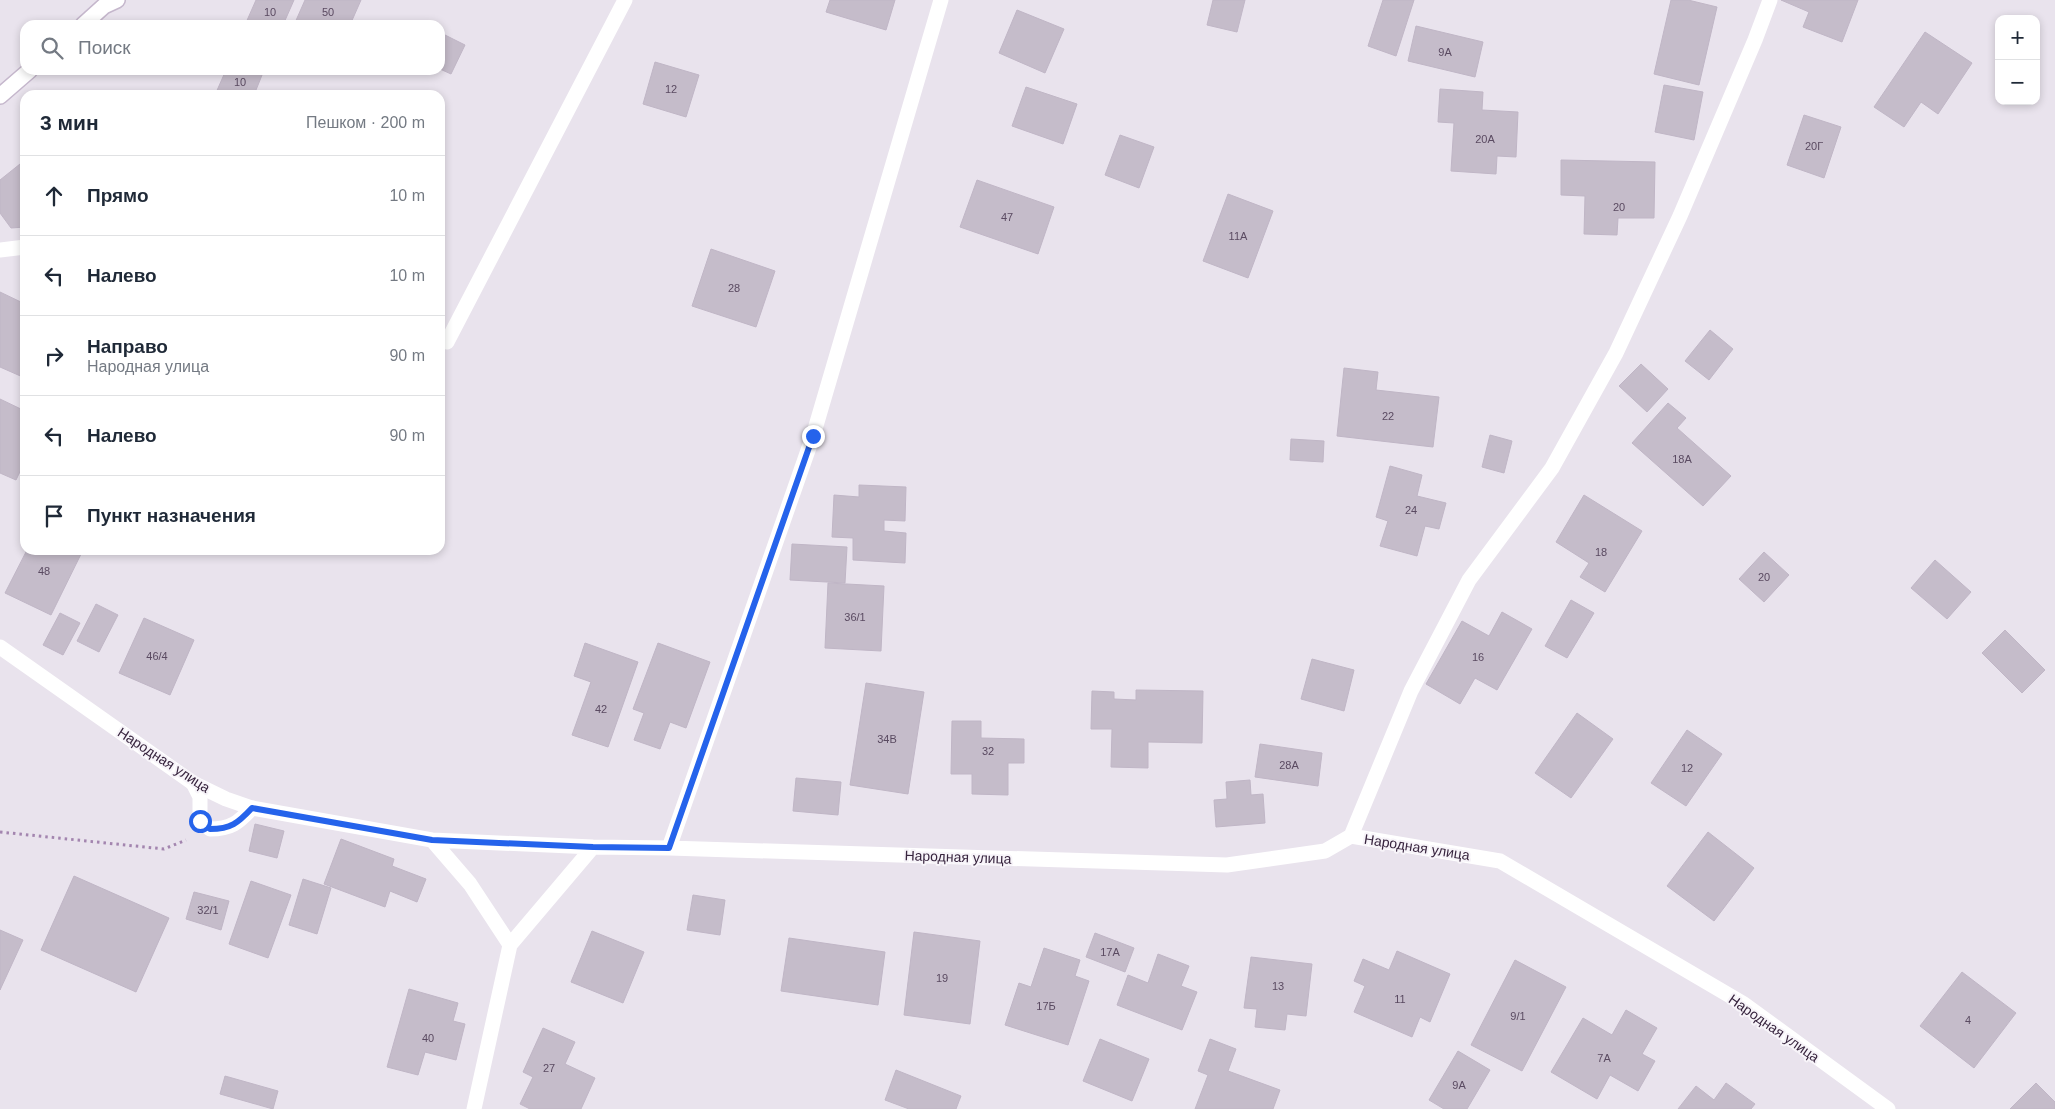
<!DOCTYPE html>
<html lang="ru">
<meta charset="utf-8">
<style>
:root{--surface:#fff;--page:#f2f2f3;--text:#1f2937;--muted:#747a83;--line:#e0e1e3}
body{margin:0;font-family:Helvetica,sans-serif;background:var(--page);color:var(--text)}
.controls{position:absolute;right:15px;top:15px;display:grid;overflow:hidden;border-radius:10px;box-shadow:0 2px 8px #0003}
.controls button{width:45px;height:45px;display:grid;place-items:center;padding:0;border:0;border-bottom:1px solid var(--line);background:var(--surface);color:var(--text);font:25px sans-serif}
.stop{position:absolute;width:15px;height:15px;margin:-11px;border:4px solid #2563eb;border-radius:50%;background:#fff}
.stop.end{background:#2563eb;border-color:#fff;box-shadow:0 1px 5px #0008}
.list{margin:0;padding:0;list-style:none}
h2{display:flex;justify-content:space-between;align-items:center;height:65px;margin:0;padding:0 20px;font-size:21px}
h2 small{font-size:16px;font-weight:400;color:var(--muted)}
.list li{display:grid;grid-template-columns:32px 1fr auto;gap:15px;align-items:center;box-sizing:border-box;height:80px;padding:0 20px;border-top:1px solid var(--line)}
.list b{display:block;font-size:19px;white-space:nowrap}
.list p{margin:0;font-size:16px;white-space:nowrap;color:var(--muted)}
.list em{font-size:16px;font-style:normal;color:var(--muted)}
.icon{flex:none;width:28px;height:28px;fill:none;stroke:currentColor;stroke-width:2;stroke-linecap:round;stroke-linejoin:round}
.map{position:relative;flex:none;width:2055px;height:1109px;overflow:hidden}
.search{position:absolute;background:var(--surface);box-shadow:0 2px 8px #0003;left:20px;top:20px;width:425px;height:55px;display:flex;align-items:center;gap:12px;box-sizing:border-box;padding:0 18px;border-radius:15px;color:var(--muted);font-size:19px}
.panel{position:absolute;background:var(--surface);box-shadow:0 2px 8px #0003;left:20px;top:90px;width:425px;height:465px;border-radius:15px}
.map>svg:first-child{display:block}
.building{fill:#c5bcca;stroke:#c0b6c6}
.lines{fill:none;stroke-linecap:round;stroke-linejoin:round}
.secondary-casing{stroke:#c5b7cc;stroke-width:18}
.path{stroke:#a385af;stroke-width:3;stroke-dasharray:2.5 4;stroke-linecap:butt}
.lane{stroke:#fff;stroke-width:15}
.street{stroke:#fff;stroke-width:15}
.secondary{stroke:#fff;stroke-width:15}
.route{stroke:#2563eb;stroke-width:6}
.labels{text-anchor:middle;stroke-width:4;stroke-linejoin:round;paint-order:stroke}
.number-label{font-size:11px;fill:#5a4a61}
.street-label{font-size:14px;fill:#37243e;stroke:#f7f4f9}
</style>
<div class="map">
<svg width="2055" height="1109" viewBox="0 0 2055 1109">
<rect width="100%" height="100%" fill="#e9e3ed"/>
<path class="building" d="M256,0H294L283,25H245Z
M305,0H361L350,25H294Z
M830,0H895L886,30L826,12Z
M1213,0H1245L1237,32L1207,25Z
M1383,0H1414L1396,56L1368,46Z
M1671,0H1688L1717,7L1699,85L1654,74Z
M1781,0H1858L1842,42L1803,27L1809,12Z
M1017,10L1064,29L1045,73L999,53Z
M1416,26L1483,42L1475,77L1408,61Z
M1925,32L1972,63L1938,114L1921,102L1904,127L1874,107Z
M441,33L465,45L451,74L440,69Z
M655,62L699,75L686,117L643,104Z
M226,70H264L254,95H215Z
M1664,85L1703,92L1694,140L1655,132Z
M1026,87L1077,104L1063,144L1012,126Z
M1440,89L1483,92L1482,110L1518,112L1516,157L1497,156L1496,174L1451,171L1454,123L1438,122Z
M1804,115L1841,127L1824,178L1787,165Z
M1120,135L1154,147L1139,188L1105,175Z
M25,160V227L11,228L0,213V180Z
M1561,160L1655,162L1654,218H1618L1617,235L1584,234L1585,196L1561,195Z
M977,180L1054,207L1038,254L960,227Z
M1228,194L1273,211L1248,278L1203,261Z
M711,249L775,271L756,327L692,306Z
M0,292L25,304V378L0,367Z
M1710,330L1733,349L1709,380L1685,361Z
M1641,364L1668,389L1647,412L1619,386Z
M1344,368L1378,372L1376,390L1439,397L1433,447L1337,436Z
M0,399L25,411V461L16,480L0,473Z
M1668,403L1686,418L1677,428L1731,476L1703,506L1632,443Z
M1490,435L1512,441L1504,473L1482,467Z
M1291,439L1324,441L1323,462L1290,460Z
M1390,466L1422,475L1417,496L1446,503L1439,529L1425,526L1417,556L1380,546L1388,521L1376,517Z
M859,485L906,487L905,521L884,520V531L906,533L905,563L853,560V538L832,537L834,495L859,497Z
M1584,495L1642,531L1605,592L1580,577L1589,563L1556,542Z
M792,544L847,547L845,583L790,580Z
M27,550H83L51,615L5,593Z
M1764,552L1789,575L1764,602L1739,579Z
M1935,560L1971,592L1947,619L1911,588Z
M828,583L884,586L881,651L825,648Z
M1571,600L1594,613L1567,658L1545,646Z
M96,604L118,615L99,652L77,641Z
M1502,612L1532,629L1497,690L1475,678L1460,704L1426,684L1462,621L1489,636Z
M60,613L80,623L63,655L43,645Z
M144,618L194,640L170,695L119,673Z
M2005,630L2045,670L2022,693L1982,653Z
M585,643L638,662L608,747L572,735L591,682L574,676Z
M658,643L710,662L686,728L670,722L660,749L634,740L644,713L633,709Z
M1312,659L1354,670L1344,711L1301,699Z
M866,683L924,692L908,794L850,785Z
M1136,690L1203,691L1202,743L1148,742V768L1111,767L1112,729H1091L1092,691L1114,692V699L1136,700Z
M1577,713L1613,739L1571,798L1535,773Z
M952,721H981V738L1024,739V763H1008V795L972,794V774H951Z
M1687,730L1722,754L1686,806L1651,783Z
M1260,744L1322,753L1318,786L1255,777Z
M796,778L841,782L838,815L793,811Z
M1250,780L1251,795L1263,794L1265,823L1216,827L1214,800L1227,799L1226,782Z
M255,824L284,831L277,858L249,851Z
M1708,832L1754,868L1714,921L1667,886Z
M341,839L394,859L392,866L426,879L417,902L390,891L385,907L324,884Z
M74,876L169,918L136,992L41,950Z
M303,879L331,888L317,934L289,925Z
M251,881L291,895L268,958L229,944Z
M194,892L229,901L221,930L186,919Z
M693,895L725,900L720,935L687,930Z
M0,930L23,940L0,990Z
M592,931L644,952L623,1003L571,982Z
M914,932L980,941L970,1024L904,1015Z
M1095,933L1134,948L1125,972L1086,957Z
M789,938L885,952L878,1005L781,991Z
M1044,948L1080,960L1075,976L1089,981L1068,1045L1005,1025L1019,983L1031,987Z
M1397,951L1450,974L1430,1022L1420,1017L1412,1037L1354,1012L1365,986L1354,981L1363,959L1389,970Z
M1158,954L1189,966L1181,986L1197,992L1182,1030L1117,1005L1128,975L1148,983Z
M1251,957L1312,964L1306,1016L1287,1014L1285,1030L1255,1027L1257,1009L1244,1008Z
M1515,960L1566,987L1522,1071L1471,1045Z
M1962,972L2016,1013L1974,1068L1920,1026Z
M409,989L458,1003L453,1021L465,1024L456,1060L425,1052L418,1075L387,1067Z
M1626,1010L1657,1028L1642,1054L1655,1061L1638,1091L1610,1075L1597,1099L1551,1072L1583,1018L1612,1035Z
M543,1028L575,1042L565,1064L595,1078L581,1109H530L520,1104L533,1077L523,1072Z
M1100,1039L1149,1059L1132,1101L1083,1081Z
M1210,1039L1236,1049L1228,1071L1280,1090L1273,1109H1195L1208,1075L1198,1071Z
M1458,1051L1490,1070L1467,1109H1444L1429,1100Z
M896,1070L961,1096L956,1109H909L885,1100Z
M225,1076L278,1091L273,1109L220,1094Z
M1726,1083L1755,1104L1751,1109H1678L1696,1086L1714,1100Z
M2036,1083L2055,1102V1109H2010Z"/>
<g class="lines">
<g class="secondary-casing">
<path id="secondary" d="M83,25L104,6L117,0
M0,96L30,70"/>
</g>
<path class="path" d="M0,832L164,849L186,840"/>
<path class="lane" d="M0,250L25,247
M440,338L447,342L625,0
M193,783L200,797V821L210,829C231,829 238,823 252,808"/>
<path class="street" d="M0,647L193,783L226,799L252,808L432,840L593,847L669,848L1227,865L1325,851L1351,836L1500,861L1744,1004L1888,1109
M1351,836L1411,691L1469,580L1552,468L1616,353L1680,216L1755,40L1770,0
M432,840L470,884L510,945
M669,848L813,436L941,0
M474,1109L510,945L593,847"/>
<use href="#secondary" class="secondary"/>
</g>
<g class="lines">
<path class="route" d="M200,821L210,829C231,829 238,823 252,808L432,840L593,847L669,848L813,436"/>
</g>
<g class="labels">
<g class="number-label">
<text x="270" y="16">10</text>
<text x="328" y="16">50</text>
<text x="1445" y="56">9А</text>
<text x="240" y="86">10</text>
<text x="671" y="93">12</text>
<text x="1485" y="143">20А</text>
<text x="1814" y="150">20Г</text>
<text x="1619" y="211">20</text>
<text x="1007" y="221">47</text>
<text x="1238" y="240">11А</text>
<text x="734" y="292">28</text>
<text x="1388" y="420">22</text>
<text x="1682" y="463">18А</text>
<text x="1411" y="514">24</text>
<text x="1601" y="556">18</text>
<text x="44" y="575">48</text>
<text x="1764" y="581">20</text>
<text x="855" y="621">36/1</text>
<text x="157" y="660">46/4</text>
<text x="1478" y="661">16</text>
<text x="601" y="713">42</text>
<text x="887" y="743">34В</text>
<text x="988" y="755">32</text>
<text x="1289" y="769">28А</text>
<text x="1687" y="772">12</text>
<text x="208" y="914">32/1</text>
<text x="1110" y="956">17А</text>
<text x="942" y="982">19</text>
<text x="1278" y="990">13</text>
<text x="1400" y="1003">11</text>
<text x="1046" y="1010">17Б</text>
<text x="1518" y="1020">9/1</text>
<text x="1968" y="1024">4</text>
<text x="428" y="1042">40</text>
<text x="1604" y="1062">7А</text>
<text x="549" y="1072">27</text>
<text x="1459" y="1089">9А</text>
</g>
<g class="street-label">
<text transform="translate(164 760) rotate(33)" y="5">Народная улица</text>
<text transform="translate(1417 847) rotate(9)" y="5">Народная улица</text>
<text transform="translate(958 857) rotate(2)" y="5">Народная улица</text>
<text transform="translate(1774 1028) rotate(35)" y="5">Народная улица</text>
</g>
</g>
</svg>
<div class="controls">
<button>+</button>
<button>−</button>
</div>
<div class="stop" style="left:200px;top:821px"></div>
<div class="stop end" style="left:813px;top:436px"></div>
<div class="search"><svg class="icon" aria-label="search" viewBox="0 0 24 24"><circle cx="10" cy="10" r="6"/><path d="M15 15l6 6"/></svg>Поиск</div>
<section class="panel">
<h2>3 мин<small>Пешком · 200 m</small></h2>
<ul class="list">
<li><svg class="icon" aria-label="ahead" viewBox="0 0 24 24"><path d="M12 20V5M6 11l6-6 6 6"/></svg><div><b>Прямо</b></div><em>10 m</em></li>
<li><svg class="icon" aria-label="left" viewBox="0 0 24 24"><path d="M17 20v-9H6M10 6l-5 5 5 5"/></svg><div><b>Налево</b></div><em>10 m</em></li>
<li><svg class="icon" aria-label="right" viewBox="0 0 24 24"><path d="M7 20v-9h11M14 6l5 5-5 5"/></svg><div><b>Направо</b><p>Народная улица</p></div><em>90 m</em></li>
<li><svg class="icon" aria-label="left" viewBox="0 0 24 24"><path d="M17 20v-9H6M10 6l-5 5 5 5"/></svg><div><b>Налево</b></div><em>90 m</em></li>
<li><svg class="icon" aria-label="arrive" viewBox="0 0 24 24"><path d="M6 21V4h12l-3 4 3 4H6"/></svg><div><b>Пункт назначения</b></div></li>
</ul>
</section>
</div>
